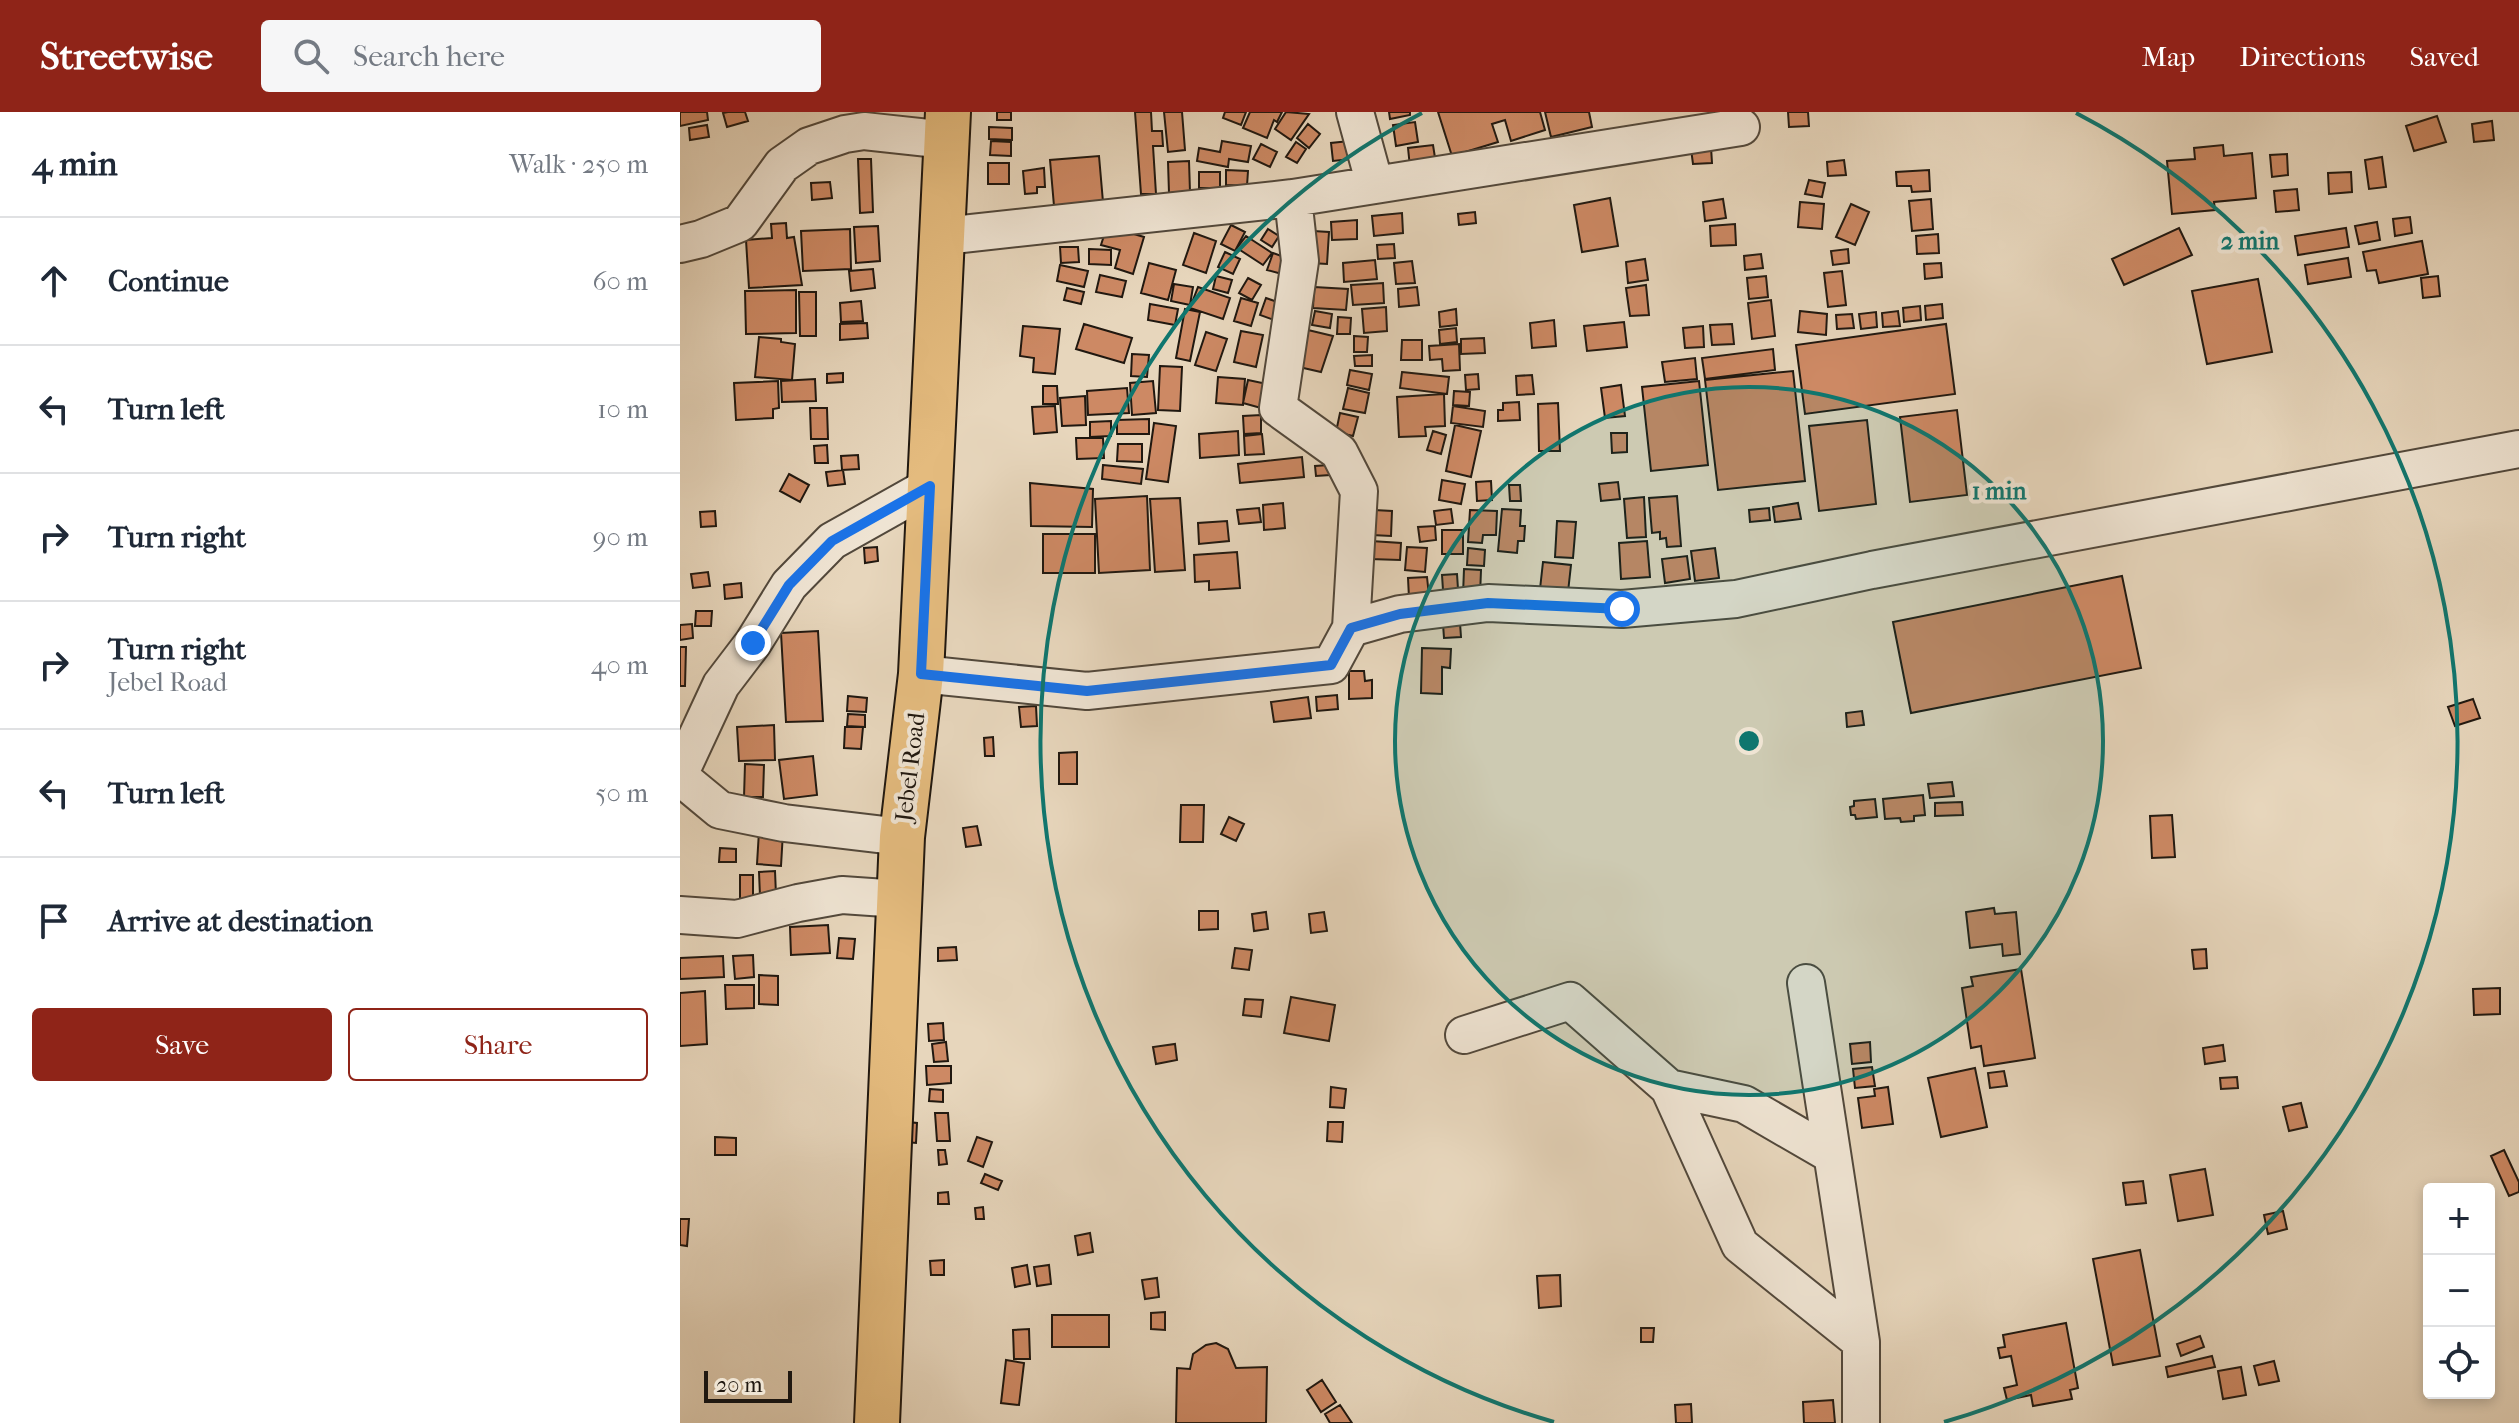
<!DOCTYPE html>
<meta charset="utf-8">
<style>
:root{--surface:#fff;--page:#f6f6f7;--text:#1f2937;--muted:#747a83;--line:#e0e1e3;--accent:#8f2418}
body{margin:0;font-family:"IM FELL French Canon",serif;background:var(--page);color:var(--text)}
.controls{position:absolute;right:24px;bottom:24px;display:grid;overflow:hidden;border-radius:8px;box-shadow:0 4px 12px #0003}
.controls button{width:72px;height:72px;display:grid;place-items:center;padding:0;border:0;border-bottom:2px solid var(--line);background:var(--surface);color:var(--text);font:40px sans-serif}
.scale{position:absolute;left:24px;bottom:20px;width:88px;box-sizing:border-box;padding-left:8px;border:4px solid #201810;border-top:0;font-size:22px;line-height:28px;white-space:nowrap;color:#201810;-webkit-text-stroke:6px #efe4d3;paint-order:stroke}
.stop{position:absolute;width:24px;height:24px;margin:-18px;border:6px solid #1a73e8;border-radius:50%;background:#fff}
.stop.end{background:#1a73e8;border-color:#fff;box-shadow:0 2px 8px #0008}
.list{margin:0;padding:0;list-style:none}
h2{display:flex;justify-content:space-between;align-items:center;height:104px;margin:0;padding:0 32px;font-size:34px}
h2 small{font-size:26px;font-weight:400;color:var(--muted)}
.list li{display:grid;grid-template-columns:52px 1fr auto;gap:24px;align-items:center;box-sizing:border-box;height:128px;padding:0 32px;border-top:2px solid var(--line)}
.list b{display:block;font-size:30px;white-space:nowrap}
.list p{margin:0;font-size:26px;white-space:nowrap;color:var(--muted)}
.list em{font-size:26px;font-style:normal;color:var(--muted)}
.actions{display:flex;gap:16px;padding:24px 32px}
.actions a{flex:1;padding:18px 0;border:2px solid var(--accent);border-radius:8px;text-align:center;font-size:28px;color:var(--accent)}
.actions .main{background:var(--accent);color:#fff}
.icon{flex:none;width:44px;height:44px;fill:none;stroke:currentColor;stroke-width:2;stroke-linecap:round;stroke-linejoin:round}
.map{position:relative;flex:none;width:1839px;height:1311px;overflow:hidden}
header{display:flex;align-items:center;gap:48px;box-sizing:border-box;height:112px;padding:0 40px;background:var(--accent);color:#fff}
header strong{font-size:38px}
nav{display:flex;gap:44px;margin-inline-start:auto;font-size:28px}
.search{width:560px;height:72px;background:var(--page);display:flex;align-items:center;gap:20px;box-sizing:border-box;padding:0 28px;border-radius:8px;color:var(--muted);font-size:30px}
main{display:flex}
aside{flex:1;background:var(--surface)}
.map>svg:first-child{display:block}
.building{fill:#cd8964;stroke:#201810;stroke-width:2}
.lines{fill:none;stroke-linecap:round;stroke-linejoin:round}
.minor-casing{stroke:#52483b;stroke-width:40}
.major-casing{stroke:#201810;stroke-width:48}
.minor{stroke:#efe4d3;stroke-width:36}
.major{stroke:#e4bb7e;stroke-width:44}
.route{stroke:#1a73e8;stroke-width:10}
.ring{fill:none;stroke:#0f766e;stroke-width:4}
.labels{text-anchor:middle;stroke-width:8;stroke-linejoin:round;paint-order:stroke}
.street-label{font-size:24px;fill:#201810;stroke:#efe4d3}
.centre{fill:#0f766e;stroke:#efe4d3;stroke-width:4}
.ring-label{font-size:24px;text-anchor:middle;font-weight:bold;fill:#0f766e;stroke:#efe4d3;stroke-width:8;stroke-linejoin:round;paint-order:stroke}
</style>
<header>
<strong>Streetwise</strong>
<div class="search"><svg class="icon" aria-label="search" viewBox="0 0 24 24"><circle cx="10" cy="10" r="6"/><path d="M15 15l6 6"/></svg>Search here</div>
<nav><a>Map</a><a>Directions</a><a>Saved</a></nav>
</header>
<main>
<aside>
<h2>4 min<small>Walk · 250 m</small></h2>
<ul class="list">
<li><svg class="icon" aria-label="ahead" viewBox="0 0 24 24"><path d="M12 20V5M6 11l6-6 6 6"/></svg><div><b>Continue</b></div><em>60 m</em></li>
<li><svg class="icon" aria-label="left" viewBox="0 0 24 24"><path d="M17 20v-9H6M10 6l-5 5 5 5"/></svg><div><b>Turn left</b></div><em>10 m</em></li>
<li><svg class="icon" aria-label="right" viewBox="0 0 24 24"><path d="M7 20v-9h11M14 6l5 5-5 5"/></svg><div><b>Turn right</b></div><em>90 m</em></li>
<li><svg class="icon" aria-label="right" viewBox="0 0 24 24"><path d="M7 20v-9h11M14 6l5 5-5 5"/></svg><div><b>Turn right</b><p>Jebel Road</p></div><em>40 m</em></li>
<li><svg class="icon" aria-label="left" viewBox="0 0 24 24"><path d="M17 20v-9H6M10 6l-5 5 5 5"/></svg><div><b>Turn left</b></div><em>50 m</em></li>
<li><svg class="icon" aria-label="arrive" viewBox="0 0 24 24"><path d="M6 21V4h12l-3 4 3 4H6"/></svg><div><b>Arrive at destination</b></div></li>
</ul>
<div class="actions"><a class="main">Save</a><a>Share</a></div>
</aside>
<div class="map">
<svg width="1839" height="1311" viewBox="0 0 1839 1311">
<rect width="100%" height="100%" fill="#e7d6bc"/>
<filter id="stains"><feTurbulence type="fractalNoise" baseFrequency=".0025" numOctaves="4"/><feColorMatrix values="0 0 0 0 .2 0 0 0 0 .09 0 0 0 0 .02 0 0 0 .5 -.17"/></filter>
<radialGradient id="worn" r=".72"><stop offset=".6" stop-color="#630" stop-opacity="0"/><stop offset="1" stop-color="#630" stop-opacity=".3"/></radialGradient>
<path class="building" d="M0,0H27L28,8L0,14Z
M48,0H65L68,9L47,15L43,1Z
M317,0H331V8H317Z
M455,0H471L472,19H482L483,34H473L476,82H461Z
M484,0H502L505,38L488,40Z
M545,0H566L561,13L543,6Z
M570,0H602L597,10L594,8L587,26L563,16Z
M606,0L629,2L611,28L595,17Z
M709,0H730V3L710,7Z
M758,0H860L865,18L831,29L825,8L812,12L818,30L772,44Z
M865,0H909L912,15L871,25Z
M1108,0H1128L1129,14L1109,15Z
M1757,4L1766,30L1734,39L1726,14Z
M1812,9L1814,28L1794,30L1792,12Z
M735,10L738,30L716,34L713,13Z
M628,12L640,22L629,36L617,26Z
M27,13L29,25L10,28L9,16Z
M309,15L332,16V28L309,27Z
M311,29L331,30V44L310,43Z
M542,29L571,34L568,50L549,47L548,55L517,49L519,36L540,40Z
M669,29L671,47L653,49L651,31Z
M616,30L626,37L617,51L606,45Z
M581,32L597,40L590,55L573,47Z
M753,33L756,52L730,55L728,36Z
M1543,33L1544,44L1572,41L1576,86L1534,90L1535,98L1492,102L1487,49L1515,47L1514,36Z
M1031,35L1032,51L1013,52L1011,37Z
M1607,42L1608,63L1592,65L1590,43Z
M419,44L423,90L374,94L370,48Z
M1702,45L1706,75L1689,77L1685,48Z
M178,47H191L193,100L180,101Z
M1164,48L1166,63L1148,64L1147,50Z
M509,49L510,80L489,81L488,50Z
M308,51H329V72H308Z
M364,56L365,75H357V81L345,82L343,59Z
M546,58L568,59L567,74L546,73Z
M1249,58L1250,79L1232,80L1231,74H1217L1216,60Z
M519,60H540V76H519Z
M1671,60L1672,80L1649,82L1648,61Z
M1129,68L1145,71L1142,85L1125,82Z
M150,70L152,86L132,88L131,71Z
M1617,77L1619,98L1596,100L1594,79Z
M930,86L938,134L902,140L894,93Z
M1043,87L1046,106L1025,109L1023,90Z
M1251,87L1253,117L1232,119L1229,89Z
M1120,90L1144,92L1142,117L1118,115Z
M1171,92L1189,100L1175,133L1156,125Z
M795,100L796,111L779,113L778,102Z
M722,101L723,121L694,124L692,104Z
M1730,105L1732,121L1715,124L1713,107Z
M677,108V127L652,128L651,110Z
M1697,110L1700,128L1679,132L1675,114Z
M106,111L107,126L114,125L122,173L69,176L66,128L92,126L91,112Z
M1055,112L1056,133L1031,134L1030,114Z
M551,113L565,120L555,139L541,132Z
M198,114L200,149L176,151L174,115Z
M427,114L464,125L453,162L435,156L440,138L421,133Z
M1499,116L1512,143L1444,173L1432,147Z
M1666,116L1669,135L1618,143L1615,124Z
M170,117L171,157L123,159L121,119Z
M588,117L599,124L592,135L581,128Z
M633,119L649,120L647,152L631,151Z
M514,121L536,129L526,161L503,153Z
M1258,122L1259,141L1237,142L1236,124Z
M566,124L592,141L583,153L557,136Z
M1742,129L1748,162L1699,171L1696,158L1687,159L1683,140Z
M714,132L715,146L698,147L697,133Z
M380,135H398L399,150L381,151Z
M409,137L431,138V153L409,152Z
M1168,137L1169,151L1153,153L1151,139Z
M545,140L560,147L553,162L538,155Z
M593,141L607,146L602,162L587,158Z
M1081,142L1083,156L1065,158L1064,144Z
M1668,146L1671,165L1628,172L1625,153Z
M965,147L968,168L948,171L946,150Z
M695,148L697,167L664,170L663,151Z
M732,149L735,171L716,172L714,151Z
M469,151L496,158L488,188L461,181Z
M1261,151L1262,165L1245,167L1244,152Z
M380,153L408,159L404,175L377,169Z
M193,157L195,176L171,179L169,159Z
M1162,159L1166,193L1148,195L1144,161Z
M420,163L446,169L442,185L416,180Z
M536,164L552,168L548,181L533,177Z
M1086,164L1088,185L1069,187L1067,166Z
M1758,164L1760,184L1743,186L1741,166Z
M568,166L581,173L572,188L559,181Z
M1578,167L1592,240L1527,252L1512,179Z
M703,171L704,191L673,193L671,173Z
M494,172L513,175L510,193L491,189Z
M966,173L969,203L950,204L946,176Z
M518,175L550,186L543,207L510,196Z
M634,175L668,177L666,198L633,196Z
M737,175L739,193L719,195L718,177Z
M387,176L404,180L401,192L384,188Z
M116,178V221L66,222L65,179Z
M119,180H136V224H120Z
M561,186L578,191L571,214L554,209Z
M586,186L603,192L597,209L580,203Z
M1091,188L1095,224L1072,227L1068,191Z
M181,189L183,209L161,210L160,191Z
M470,192L498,197L495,213L468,208Z
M1262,192L1263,206L1246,208L1245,194Z
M1240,194L1241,208L1224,210L1223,196Z
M706,195L707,219L684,221L682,197Z
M505,197L520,200L510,249L496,246Z
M776,197L777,213L760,215L759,200Z
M635,199L652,202L650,216L632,213Z
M1120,199L1147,202L1146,223L1118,220Z
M1218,199L1220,214L1203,215L1202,201Z
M1196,200L1197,215L1181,217L1179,202Z
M1172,202L1174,216L1157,217L1156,203Z
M658,205L671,206L670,222H657Z
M874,208L876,234L852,236L850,211Z
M944,210L947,235L907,239L904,214Z
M187,211L188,226L160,228V212Z
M404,212L452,226L444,251L396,237Z
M1052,212L1054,232L1032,233L1030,213Z
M1266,212L1275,282L1125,302L1116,233Z
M343,214L380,217L375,262L353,260L354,246L340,244Z
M1023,214L1024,235L1005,236L1003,216Z
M776,216L777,230L760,232L759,218Z
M628,218L653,224L641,260L619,255Z
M561,219L583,223L576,255L554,250Z
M526,220L547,227L536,259L515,253Z
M674,224L688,225L687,240H674Z
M79,225L101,227V230L115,232L112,268L75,265Z
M804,226L805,241L781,242V227Z
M722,228H742V248H721Z
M779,232L780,258L763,259L762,247L750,248L749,234Z
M1093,237L1095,258L1025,267L1022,246Z
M452,242L469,243L467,265L451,264Z
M692,243V254H675L674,244Z
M1015,246L1017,267L985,270L982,250Z
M480,254L502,255L500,299L478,298Z
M670,258L692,262L689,278L667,273Z
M1113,259L1125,369L1038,378L1025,268Z
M722,260L769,265L767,282L720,276Z
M163,261V270L147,271V262Z
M798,262L799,277L786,278L785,263Z
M852,263L854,282L837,283L836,264Z
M538,265L565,267L563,293L536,291Z
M135,267L136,289L102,290L101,269Z
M568,268L587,272L581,296L563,291Z
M98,269L99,296L93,297V306L56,308L54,271Z
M473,269L476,301L452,303L450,271Z
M1019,269L1028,353L971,359L962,275Z
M941,273L945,304L925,306L921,276Z
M363,274H377L378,292H363Z
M447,276L449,301L408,303L407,279Z
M668,276L689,281L685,301L663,297Z
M774,279L790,280L789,294L773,293Z
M764,282L765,314L745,315L746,324L719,325L717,285Z
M405,284L406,313L382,314L380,286Z
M839,290L840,308L818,309V298H823V291Z
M878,291L880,339H859L858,292Z
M375,294L377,320L354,322L352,295Z
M773,294L805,299L803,315L771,311Z
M130,296H147L148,327H131Z
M1277,298L1287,383L1230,390L1220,305Z
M660,301L678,305L673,324L656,320Z
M581,303V321L564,322L563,304Z
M469,307V322H437V308Z
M1187,308L1196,392L1139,399L1129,314Z
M431,309V324L410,325V310Z
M474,311L496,314L488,370L466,367Z
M775,313L801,319L791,365L766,359Z
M558,319L559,343L520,346L519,322Z
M753,319L766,323L761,342L747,338Z
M931,321H947V340L932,341Z
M582,322L584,342L565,343L564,324Z
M396,326H423L424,346L397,347Z
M438,332H462V350L437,349Z
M147,333L148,351H135L134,334Z
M178,343L179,357L162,358L161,344Z
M622,345L624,365L560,371L558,352Z
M423,353L463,357L461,372L422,367Z
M649,353L650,363L636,364L635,354Z
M163,358L165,372L148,374L146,360Z
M109,362L129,373L120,390L100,379Z
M762,368L785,372L781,392L759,388Z
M811,369L812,388L797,389L796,370Z
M938,370L940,387L921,389L919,372Z
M350,371L413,377L412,415L351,414Z
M829,373H840L841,389H830Z
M467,384L470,458L419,461L415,387Z
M997,384L1001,434L987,435L986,426L980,427V420L972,421L969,386Z
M964,385L966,425L947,426L944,387Z
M500,386L505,458L475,460L470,387Z
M603,391L605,416L584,418L583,393Z
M1118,391L1121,407L1095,410L1093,395Z
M579,396L581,410L559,412L557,398Z
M1089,396L1090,408L1070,410L1069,398Z
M771,397L773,411L756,413L754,399Z
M822,397L841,398L840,414H845L844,429H838L837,441L818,439Z
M694,398L712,399L711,424L692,423Z
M790,398L817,399L816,423H803L802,431L788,430Z
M35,399L36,414L21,415L20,400Z
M547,409L549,429L519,432L518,411Z
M877,409L896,410L893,446L875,445Z
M755,414L756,428L740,430L738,415Z
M762,418H783V442H762Z
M363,422H415V461H363Z
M691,429L721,431L720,448L690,447Z
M967,429L970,465L941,467L939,431Z
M197,435L198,449L185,451L184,436Z
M727,435L747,436L745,460L725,458Z
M788,436L805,438L804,454L787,453Z
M1035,436L1039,466L1015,469L1011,439Z
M557,440L560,476L529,478V469L515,470L514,443Z
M1007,444L1010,467L985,471L982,447Z
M863,450L891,453L888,480L860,477Z
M784,457L801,458L800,484L783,483Z
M28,460L30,474L13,476L11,462Z
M777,462L778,477L763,478L762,463Z
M1442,464L1461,556L1231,601L1213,510Z
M747,465L749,484L729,486L728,466Z
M61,471L62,485L45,487L44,473Z
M16,499H32L31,514H15Z
M780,511L781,525L764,526L763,512Z
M12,512L13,526L0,528V513Z
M138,519L143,609L106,610L101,521Z
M0,535H6L5,574H0Z
M742,536L771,537L770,556L762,555V582L741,581Z
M669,559H684L685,569L692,568V586L669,587Z
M657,583L658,597L637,599L636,585Z
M168,584L187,586L186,600L167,599Z
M628,585L631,606L594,610L591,590Z
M1793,587L1800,606L1775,614L1768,595Z
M356,594L357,614L341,615L339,595Z
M1182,599L1184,613L1167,615L1166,601Z
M168,602L185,603V615L167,614Z
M94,613L95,648L59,649L57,615Z
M165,615H183L181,637L164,636Z
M313,625L314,644H305L304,626Z
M397,640V672H379V641Z
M133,644L137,683L104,687L99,648Z
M65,652L84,653L83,685H64Z
M1272,670L1274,684L1250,686L1248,672Z
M1243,683L1245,703L1234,704V709L1221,710L1220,706L1205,707L1203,687Z
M1195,687L1197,705L1176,707L1175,703H1171L1170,695L1174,694V689Z
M1282,690L1283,703L1255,704V691Z
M501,693H524L523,730H500Z
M1492,703L1495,745L1472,746L1470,704Z
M549,705L564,712L556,729L541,722Z
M297,714L301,733L286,735L283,716Z
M79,719L103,720L101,754L77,752Z
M40,736L56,737V750H39Z
M95,759L96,783L80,784L79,760Z
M60,763H73V789H60Z
M1314,796L1315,802L1336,800L1340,842L1323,844L1322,832L1290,836L1286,800Z
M519,799H538V817L519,818Z
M586,800L588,817L574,819L572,802Z
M644,800L647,819L631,821L629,802Z
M148,813L150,841L111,843L110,815Z
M159,826L175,827L173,847L157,846Z
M276,835L277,848L258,849V836Z
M555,836L572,838L569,858L552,856Z
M1526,837L1527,856L1514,857L1512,838Z
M73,843L74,865L55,867L53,844Z
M43,844L44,865L0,867V846Z
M1341,857L1355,946L1304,954L1301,934L1291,936L1282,876L1293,874L1291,865Z
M79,863L98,864V893L79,892Z
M45,873H74V896L46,897Z
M1820,876V902L1794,903L1793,877Z
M25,879L27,932L0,934V881Z
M611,885L655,893L649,929L604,921Z
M565,887L583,888L581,905L563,903Z
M263,911L264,928L249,929L248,912Z
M266,930L268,949L254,950L252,932Z
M1190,930L1191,950L1172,952L1170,932Z
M495,932L497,948L476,952L473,935Z
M1543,933L1545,949L1525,952L1523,936Z
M246,954H271V971L247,973Z
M1192,955L1195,974L1175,976L1173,957Z
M1295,956L1307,1015L1261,1025L1248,966Z
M1324,959L1327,974L1310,976L1308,961Z
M1557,965L1558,976L1541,977L1540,966Z
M651,975L666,977L664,996L650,995Z
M1208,975L1213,1012L1182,1016L1178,986L1195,984L1194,977Z
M250,977L263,978V990L249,989Z
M1621,991L1627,1015L1609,1019L1603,995Z
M255,1001H268L270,1029H257Z
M228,1010L237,1011L236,1031L227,1030Z
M648,1010H663L662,1030L647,1029Z
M35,1025L56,1026V1043H35Z
M297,1025L312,1030L303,1055L288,1049Z
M258,1038H265L267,1052L259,1053Z
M1824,1038L1839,1070V1080L1829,1084L1811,1044Z
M1525,1057L1533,1103L1498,1109L1490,1063Z
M305,1062L322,1069L318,1078L301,1071Z
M1463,1069L1466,1091L1446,1093L1443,1071Z
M268,1080L269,1092H258V1081Z
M303,1095L304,1107H296L295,1096Z
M1603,1099L1607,1117L1588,1122L1584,1103Z
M0,1107H9L7,1134L0,1133Z
M410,1121L413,1140L398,1143L395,1124Z
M1460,1138L1480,1244L1433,1253L1413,1147Z
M264,1148V1163H251L250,1149Z
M347,1153L350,1172L335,1175L332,1156Z
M369,1153L371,1172L357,1174L354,1155Z
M880,1163L881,1194L859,1196L857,1164Z
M477,1166L479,1185L465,1187L462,1168Z
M485,1200V1218L471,1217V1201Z
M372,1203H429V1235H372Z
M1386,1211L1398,1276L1390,1278L1392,1287L1353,1294L1351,1283L1327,1288L1324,1276L1337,1273L1331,1244L1320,1246L1318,1236L1325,1235L1323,1223Z
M961,1216H974L973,1230H961Z
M349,1217L350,1247H334L333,1218Z
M1520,1224L1524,1235L1501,1244L1497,1232Z
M536,1231L548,1237L556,1256L587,1255L586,1311H496L497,1256L510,1257L513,1242L526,1233Z
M1532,1244L1535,1255L1488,1265L1486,1255Z
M326,1248L344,1251L339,1293L321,1291Z
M1594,1249L1599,1269L1579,1273L1574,1254Z
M1561,1255L1566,1283L1543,1287L1538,1259Z
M642,1268L656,1290L641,1300L627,1278Z
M1153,1288L1155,1311H1124L1123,1290Z
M1011,1292L1012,1311H996L995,1293Z
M660,1293L672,1311H650L645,1302Z"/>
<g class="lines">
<g class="minor-casing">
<path id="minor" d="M675,0L695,73
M613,86L620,149L598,296L659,340L679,379L671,516
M264,124L613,86L1061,15
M0,132L21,127L60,111L102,53L129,34L165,22L184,19L267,28
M241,562L407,579L651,553L671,516L720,502L808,491L942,497L1056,487L1192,458L1839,337
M0,661L41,573L73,531L109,473L152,429L250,374
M0,665L40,698L104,711L222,725
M0,803L57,807L118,791L162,783L220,787
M1126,871L1181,1230V1311
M784,923L890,889L989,976L1060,1133L1181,1230
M989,976L1064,992L1152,1043"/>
</g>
<g class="major-casing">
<path id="major" d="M197,1311L222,725L241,562L268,0"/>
</g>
<use href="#minor" class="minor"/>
<use href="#major" class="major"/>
</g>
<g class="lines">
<path class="route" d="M73,531L109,473L152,429L250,374L241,562L407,579L651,553L671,516L720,502L808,491L942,497"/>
</g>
<circle cx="1069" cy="629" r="354" fill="#0f766e" fill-opacity=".12"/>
<g class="ring">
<circle cx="1069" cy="629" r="354"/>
<path d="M874 1310A708 708 0 0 1 742 1M1396 1A708 708 0 0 1 1264 1310"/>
</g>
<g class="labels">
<g class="street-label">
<text transform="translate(230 655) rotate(-83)" y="8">Jebel Road</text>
</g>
</g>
<circle cx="1069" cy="629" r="12" class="centre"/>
<g class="ring-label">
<text x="1570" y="137">2 min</text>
<text x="1319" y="387">1 min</text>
</g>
<rect width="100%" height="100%" filter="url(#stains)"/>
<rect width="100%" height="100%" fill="url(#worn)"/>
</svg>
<div class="controls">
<button>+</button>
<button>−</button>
<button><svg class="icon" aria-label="locate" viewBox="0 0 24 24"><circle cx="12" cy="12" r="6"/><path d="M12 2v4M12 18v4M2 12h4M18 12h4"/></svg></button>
</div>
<div class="scale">20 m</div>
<div class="stop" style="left:942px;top:497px"></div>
<div class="stop end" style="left:73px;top:531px"></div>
</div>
</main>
